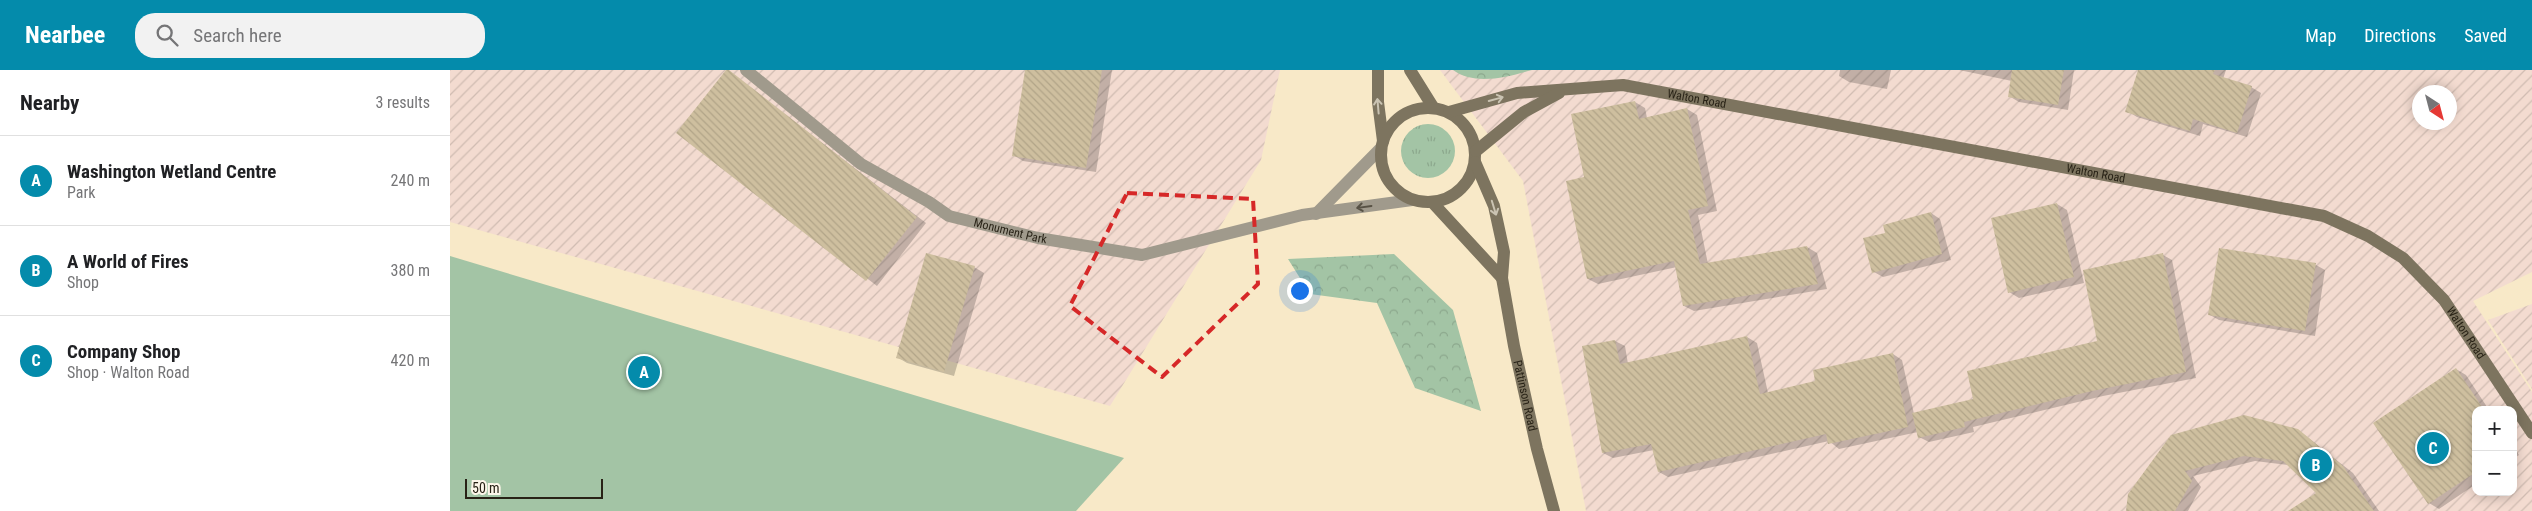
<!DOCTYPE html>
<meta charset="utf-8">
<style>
:root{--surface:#fff;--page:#f2f2f2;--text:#202124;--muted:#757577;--line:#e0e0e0;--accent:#048bab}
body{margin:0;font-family:"Roboto Condensed",sans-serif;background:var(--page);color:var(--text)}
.controls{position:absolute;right:15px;bottom:15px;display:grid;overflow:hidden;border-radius:10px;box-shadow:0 2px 12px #0003}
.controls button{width:45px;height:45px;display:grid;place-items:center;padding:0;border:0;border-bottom:1px solid var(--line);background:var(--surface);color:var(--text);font:25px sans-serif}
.compass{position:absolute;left:1962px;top:15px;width:45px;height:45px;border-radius:50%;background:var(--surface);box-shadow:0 2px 12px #0003;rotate:144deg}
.scale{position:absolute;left:15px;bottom:12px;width:138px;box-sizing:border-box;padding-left:5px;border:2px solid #282216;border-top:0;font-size:14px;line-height:18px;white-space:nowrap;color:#282216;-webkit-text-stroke:4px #fdf7ea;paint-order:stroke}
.you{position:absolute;left:849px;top:220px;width:18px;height:18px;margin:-12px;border:4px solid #fff;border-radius:50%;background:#1a73e8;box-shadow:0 0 0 8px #1a73e833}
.badge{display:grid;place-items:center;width:32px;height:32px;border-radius:50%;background:var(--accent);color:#fff;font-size:16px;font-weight:700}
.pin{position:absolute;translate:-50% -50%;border:2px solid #fff;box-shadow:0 1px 5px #0006}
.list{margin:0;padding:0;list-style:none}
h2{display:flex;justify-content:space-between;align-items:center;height:65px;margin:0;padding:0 20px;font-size:21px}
h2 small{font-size:16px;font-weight:400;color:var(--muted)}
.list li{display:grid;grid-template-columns:32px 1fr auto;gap:15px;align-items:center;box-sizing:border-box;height:90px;padding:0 20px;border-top:1px solid var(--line)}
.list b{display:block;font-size:19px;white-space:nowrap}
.list p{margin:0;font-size:16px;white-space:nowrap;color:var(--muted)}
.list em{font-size:16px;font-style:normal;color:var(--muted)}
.icon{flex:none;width:28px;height:28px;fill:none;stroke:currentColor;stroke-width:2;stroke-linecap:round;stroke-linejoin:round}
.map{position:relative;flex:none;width:2082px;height:441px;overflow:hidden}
header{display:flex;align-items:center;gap:30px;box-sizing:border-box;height:70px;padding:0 25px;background:var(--accent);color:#fff}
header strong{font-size:24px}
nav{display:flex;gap:28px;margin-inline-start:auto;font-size:18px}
.search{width:350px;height:45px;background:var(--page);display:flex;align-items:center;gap:12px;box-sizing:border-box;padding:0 18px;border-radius:20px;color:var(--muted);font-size:19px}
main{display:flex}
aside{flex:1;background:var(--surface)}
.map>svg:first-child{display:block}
.industrial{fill:url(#industrial-furrows);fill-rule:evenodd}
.grass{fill:url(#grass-tufts)}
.forest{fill:url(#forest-crowns)}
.green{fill:#a3c4a5}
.shadow{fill:#0003}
.building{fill:url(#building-back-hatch)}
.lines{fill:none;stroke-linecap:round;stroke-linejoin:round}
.street{stroke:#a09a8c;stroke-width:12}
.secondary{stroke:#7d745f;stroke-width:12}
.oneway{stroke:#cac3b2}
.oneway2{stroke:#585245}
.marked{fill:none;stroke:#d62828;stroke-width:4;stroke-dasharray:10 6;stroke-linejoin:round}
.labels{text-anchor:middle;stroke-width:4.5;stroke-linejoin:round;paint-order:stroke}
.street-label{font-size:12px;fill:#282216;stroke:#fdf7ea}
</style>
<header>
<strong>Nearbee</strong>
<div class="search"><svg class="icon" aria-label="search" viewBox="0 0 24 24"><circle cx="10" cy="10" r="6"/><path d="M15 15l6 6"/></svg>Search here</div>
<nav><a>Map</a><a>Directions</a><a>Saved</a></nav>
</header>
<main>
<aside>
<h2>Nearby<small>3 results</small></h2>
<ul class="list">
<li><span class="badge">A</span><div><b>Washington Wetland Centre</b><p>Park</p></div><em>240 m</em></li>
<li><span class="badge">B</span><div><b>A World of Fires</b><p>Shop</p></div><em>380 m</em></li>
<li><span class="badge">C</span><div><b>Company Shop</b><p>Shop · Walton Road</p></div><em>420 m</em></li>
</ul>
</aside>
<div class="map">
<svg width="2082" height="441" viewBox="0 0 2082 441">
<defs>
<pattern id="industrial-furrows" width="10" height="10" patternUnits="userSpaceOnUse" patternTransform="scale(1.25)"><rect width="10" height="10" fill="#f3dbd0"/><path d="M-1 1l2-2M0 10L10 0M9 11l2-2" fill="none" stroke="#d0bcb2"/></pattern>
<pattern id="grass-tufts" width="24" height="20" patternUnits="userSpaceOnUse" patternTransform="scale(1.25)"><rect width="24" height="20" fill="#a3c4a5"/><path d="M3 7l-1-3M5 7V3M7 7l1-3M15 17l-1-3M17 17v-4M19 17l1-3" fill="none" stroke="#8ca88d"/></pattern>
<pattern id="forest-crowns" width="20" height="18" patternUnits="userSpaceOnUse" patternTransform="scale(1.25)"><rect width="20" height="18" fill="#a3c4a5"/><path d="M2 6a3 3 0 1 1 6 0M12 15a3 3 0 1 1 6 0" fill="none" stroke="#8ca88d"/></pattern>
<pattern id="building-back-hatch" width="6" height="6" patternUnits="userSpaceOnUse" patternTransform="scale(1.25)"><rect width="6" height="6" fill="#cebf9f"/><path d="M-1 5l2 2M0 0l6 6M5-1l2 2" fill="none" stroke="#b1a488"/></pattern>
</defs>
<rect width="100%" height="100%" fill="#f8e9c8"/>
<path class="industrial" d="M0,0H830L811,90L660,336L0,152Z
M990,0H2082V202L2023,231L2082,322V441H1136L1073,111ZM1970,22H2000V52H1970ZM2026,340H2063V422H2026Z
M2082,234V319L2038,250Z"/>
<path class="grass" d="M951 81a27 27 0 1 1 54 0a27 27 0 1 1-54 0Z"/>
<path class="forest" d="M1003,0H1082C1057,7 1025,16 1003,0Z
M944,184L1003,240L1031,341L965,318L927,233L860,224L838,189Z"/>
<path class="green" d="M0,186L674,388L626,441H0Z"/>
<path class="shadow" d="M277,0L476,153L427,216L228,63Z
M576,0H662L646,102L573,91L563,85Z
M1390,0H1441L1437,19L1399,12L1389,6Z
M1509,0H1624L1618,40L1569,32L1559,26L1562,11Z
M1690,0H1776L1773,9L1801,17L1811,23L1797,67L1753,54L1750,66L1687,47L1677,41Z
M1185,32L1195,38L1197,48L1237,39L1247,45L1267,141L1248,145L1258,194L1357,177L1367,183L1377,219L1244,241L1234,236L1227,197L1148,214L1138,209L1136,108Z
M1607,134L1617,140L1634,213L1569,228L1559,222Z
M1481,143L1490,149L1501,190L1433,207L1424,202L1436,164Z
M1713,185L1722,190L1746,308L1653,326L1523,357L1524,362L1479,372L1469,367L1468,362L1389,379L1379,371L1218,407L1209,402L1204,380L1163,388L1153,383L1165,271L1175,276L1178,294L1297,267L1307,273L1318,323L1367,312L1443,284L1452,290L1464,344L1525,330L1649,272Z
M1866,195L1875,200L1865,266L1769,250L1760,245Z
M524,197L534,203L504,306L457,293L447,287Z
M2006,299L2016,305L2039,340H2026V414L1989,439L1979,433Z
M1848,360L1903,403L1929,441H1853L1868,423L1839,395L1805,391L1743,406L1751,417L1738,441H1677L1721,366Z
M2063,376L2069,385L2063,389Z"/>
<path class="building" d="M276,0H279L467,147L416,211L226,63Z
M575,0H652L636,98L562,86Z
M1562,0H1614L1608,35L1558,27Z
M1688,0H1765L1763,4L1802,16L1787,63L1743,49L1740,61L1675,42Z
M1185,31L1189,49L1237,38L1258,136L1238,140L1250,194L1357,176L1368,214L1233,236L1224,191L1137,209L1116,111L1134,107L1121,44Z
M1607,133L1624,207L1558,223L1541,148Z
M1481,142L1492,184L1422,203L1413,168L1435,163L1433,155Z
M1769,178L1866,193L1855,261L1758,245Z
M476,183L525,196L494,302L446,288Z
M1713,183L1736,302L1642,321L1514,352L1515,357L1468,368L1462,343L1523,329L1517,301L1647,271L1633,200Z
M1297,266L1310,324L1365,311L1363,300L1443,283L1458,357L1378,374L1376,364L1208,402L1201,374L1152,383L1132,276L1165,270L1170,294Z
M2006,298L2034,340H2026V402L1978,434L1923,353Z
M1794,345L1848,359L1893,396L1924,441H1838L1866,423L1833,391L1794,386L1735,401L1742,411L1725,441H1676L1678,424L1721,365Z"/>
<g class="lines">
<g class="street">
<path id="s1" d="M296,0L411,94L479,132L499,146L588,168L692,185L852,145L962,130"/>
<path d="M866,144L931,78"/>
</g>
<g class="secondary">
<path d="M928,0V32L933,71"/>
<path d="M960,0L983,37"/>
<circle cx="978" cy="85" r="47"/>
<path id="s2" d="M999,42L1067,23L1173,15L1874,146L1918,166L1953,188L1994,230L2082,363"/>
<path d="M1026,81L1074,42L1109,23"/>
<path id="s3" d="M1025,92L1044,136L1054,182L1052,208L1064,276L1087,379L1104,441"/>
<path d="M982,132L1052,208"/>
</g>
</g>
<defs><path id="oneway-shaft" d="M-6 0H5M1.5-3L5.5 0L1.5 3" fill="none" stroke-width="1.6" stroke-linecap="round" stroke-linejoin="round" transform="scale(1.25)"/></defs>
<g class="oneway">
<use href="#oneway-shaft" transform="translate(1046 29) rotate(-15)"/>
<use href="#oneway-shaft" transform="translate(928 36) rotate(-95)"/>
<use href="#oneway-shaft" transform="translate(1044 138) rotate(73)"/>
</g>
<use class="oneway2" href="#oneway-shaft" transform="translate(914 137) rotate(172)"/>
<path class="marked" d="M677,123L803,129L808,214L712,307L620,236Z"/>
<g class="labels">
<g class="street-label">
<text dy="4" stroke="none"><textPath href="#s2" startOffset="252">Walton Road</textPath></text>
<text dy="4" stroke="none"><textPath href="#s2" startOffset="658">Walton Road</textPath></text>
<text dy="4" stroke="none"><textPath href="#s1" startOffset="314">Monument Park</textPath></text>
<text dy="4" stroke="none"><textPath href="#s2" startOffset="1078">Walton Road</textPath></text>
<text dy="4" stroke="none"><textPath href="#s3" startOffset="241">Pattinson Road</textPath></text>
</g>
</g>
</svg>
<div class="controls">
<button>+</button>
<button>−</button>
</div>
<svg class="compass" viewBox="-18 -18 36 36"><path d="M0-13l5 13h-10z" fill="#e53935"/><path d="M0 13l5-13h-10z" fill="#757577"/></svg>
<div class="scale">50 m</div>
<div class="you"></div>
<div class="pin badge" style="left:194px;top:302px">A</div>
<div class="pin badge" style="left:1866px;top:395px">B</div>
<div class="pin badge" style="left:1983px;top:378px">C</div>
</div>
</main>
